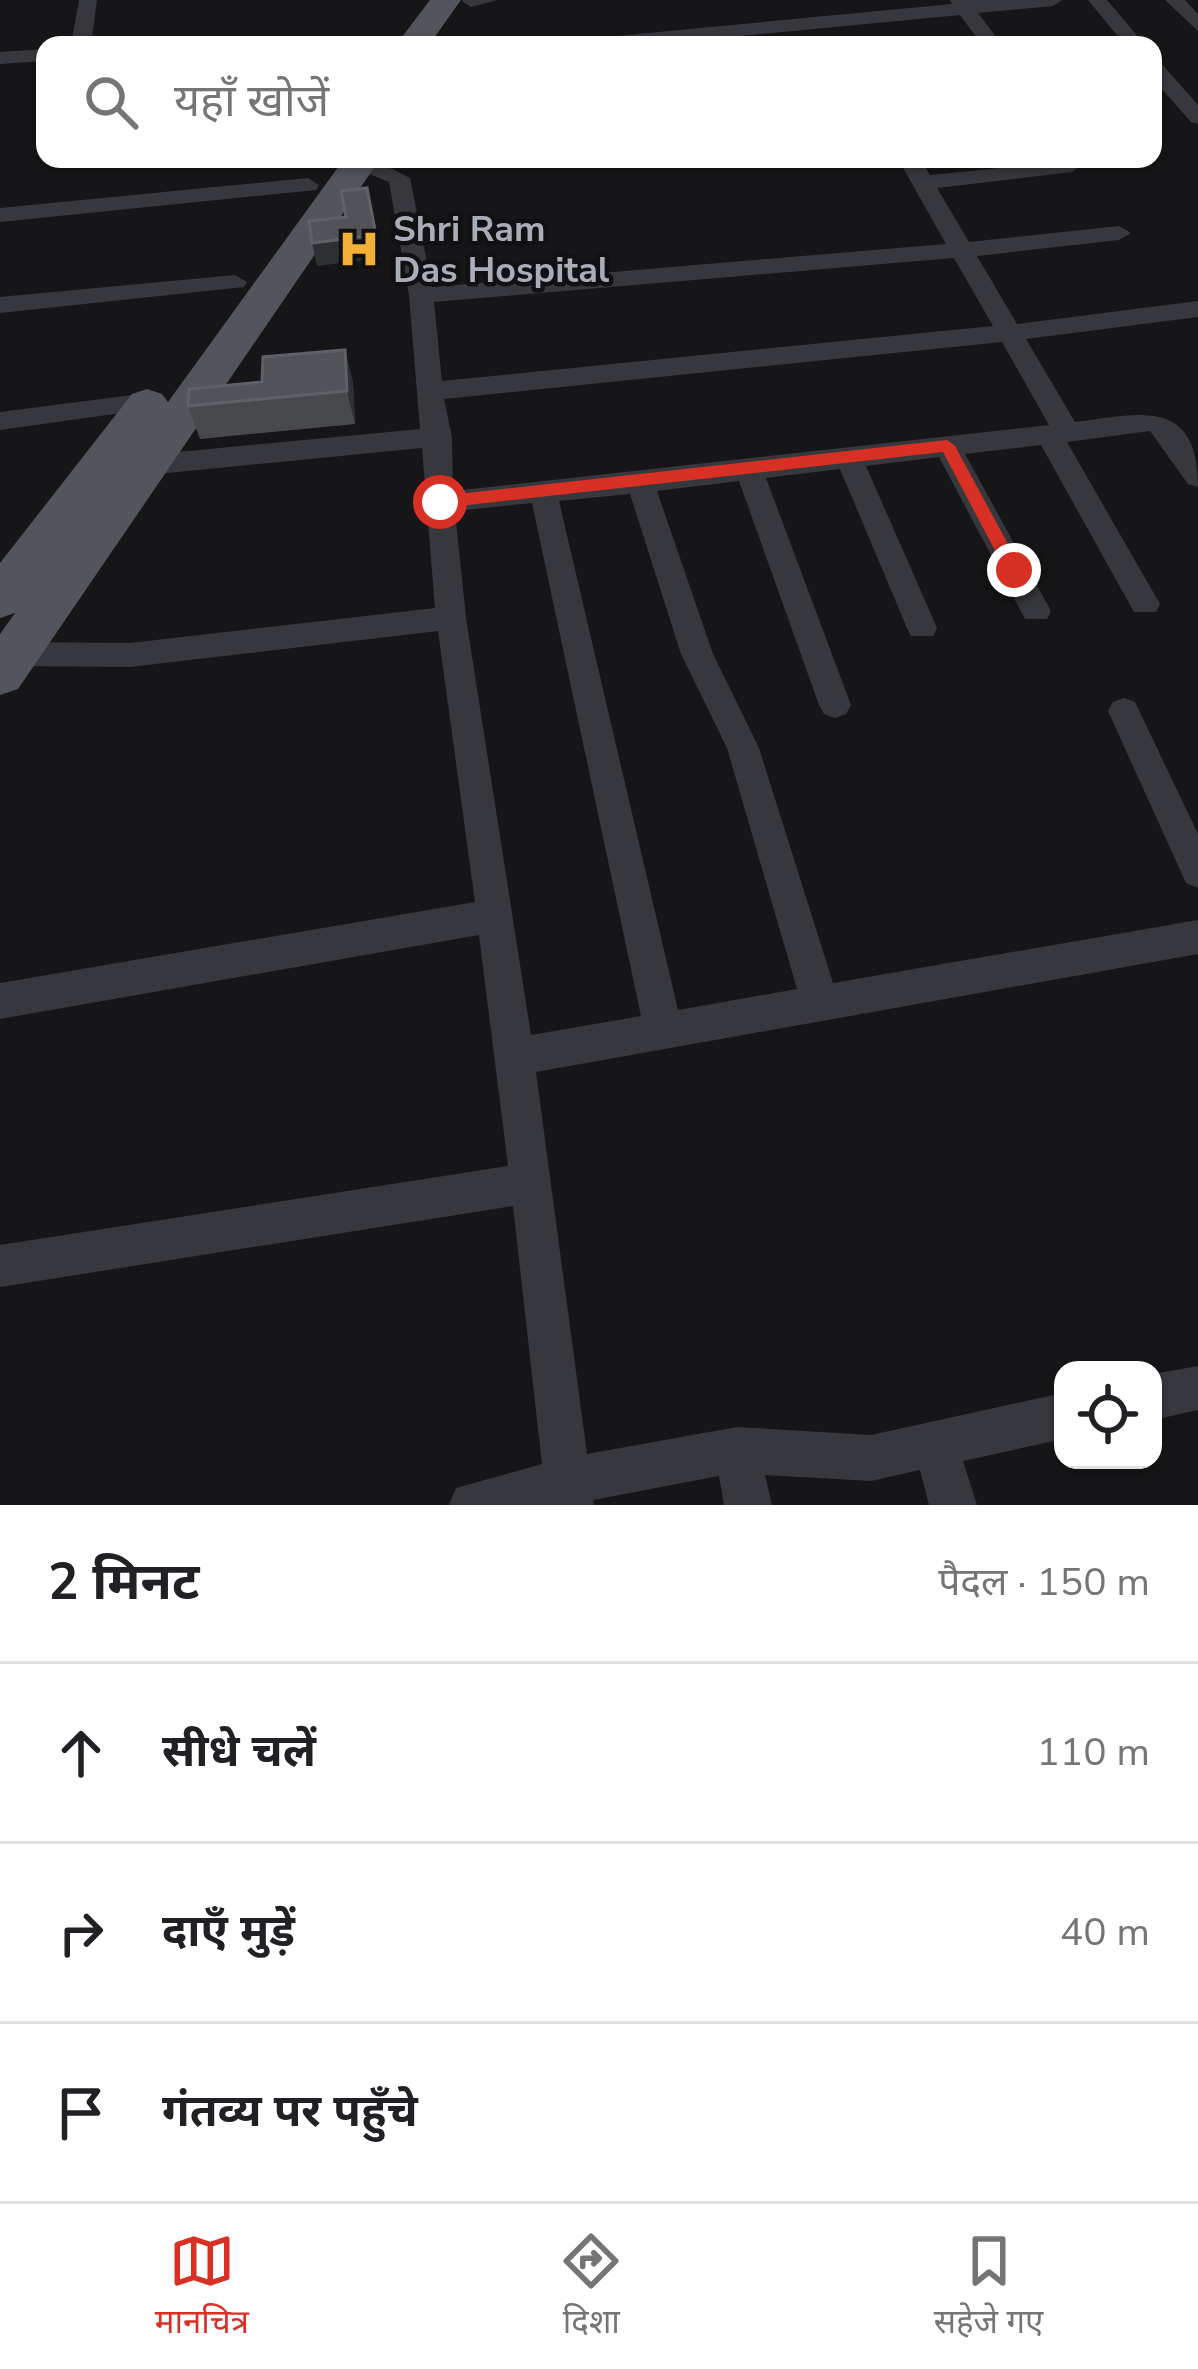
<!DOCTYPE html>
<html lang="hi">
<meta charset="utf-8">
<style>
:root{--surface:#fff;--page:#f6f6f6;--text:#202124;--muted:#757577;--line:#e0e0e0;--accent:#d93025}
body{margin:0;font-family:"Nunito Sans","Noto Sans Devanagari",sans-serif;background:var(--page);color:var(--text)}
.controls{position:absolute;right:36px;bottom:36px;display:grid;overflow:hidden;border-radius:24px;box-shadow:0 3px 9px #0004}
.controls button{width:108px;height:108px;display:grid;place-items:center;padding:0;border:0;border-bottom:3px solid var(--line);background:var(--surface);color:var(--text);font:60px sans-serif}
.stop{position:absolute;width:36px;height:36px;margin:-27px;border:9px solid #d93025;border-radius:50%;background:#fff}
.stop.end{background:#d93025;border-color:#fff;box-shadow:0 3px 12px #0008}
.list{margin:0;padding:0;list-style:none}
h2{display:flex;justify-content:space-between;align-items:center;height:156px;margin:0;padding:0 48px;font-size:51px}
h2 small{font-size:39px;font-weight:400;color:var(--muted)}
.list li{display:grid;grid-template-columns:78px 1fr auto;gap:36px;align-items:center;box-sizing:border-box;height:180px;padding:0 48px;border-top:3px solid var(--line)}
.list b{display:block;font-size:45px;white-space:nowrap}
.list em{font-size:39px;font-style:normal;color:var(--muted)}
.icon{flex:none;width:66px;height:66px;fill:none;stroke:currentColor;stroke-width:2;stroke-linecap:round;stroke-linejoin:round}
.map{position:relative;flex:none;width:1198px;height:1505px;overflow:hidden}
.search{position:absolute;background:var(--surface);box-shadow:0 3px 9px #0004;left:36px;right:36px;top:36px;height:132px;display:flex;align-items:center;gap:30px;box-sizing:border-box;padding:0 42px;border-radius:24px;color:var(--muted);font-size:45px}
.sheet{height:696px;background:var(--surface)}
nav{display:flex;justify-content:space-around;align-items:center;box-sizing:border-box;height:168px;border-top:3px solid var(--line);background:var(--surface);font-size:33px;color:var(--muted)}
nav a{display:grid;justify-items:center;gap:6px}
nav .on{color:var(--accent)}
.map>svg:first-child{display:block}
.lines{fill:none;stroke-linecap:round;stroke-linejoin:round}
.street{fill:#37383d;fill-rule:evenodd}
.primary{fill:#53555c;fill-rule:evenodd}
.wall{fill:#47494d}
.shaded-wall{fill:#2f3033}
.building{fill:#525359;stroke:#5f6168;stroke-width:3}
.route{fill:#d93025}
.labels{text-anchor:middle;stroke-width:9;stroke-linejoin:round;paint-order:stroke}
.far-poi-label{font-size:36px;font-weight:bold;fill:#a8adb8;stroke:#111113;text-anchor:start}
</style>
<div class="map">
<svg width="1198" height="1505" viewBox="0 0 1198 1505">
<rect width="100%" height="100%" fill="#161618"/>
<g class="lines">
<path class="street" d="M79,0H97L91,45H71Z
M497,0L471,7L462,1V0Z
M950,0H1062L1053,6L978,13L1002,45H982L960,15L646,45H575L585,39L952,4Z
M1088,0H1107L1145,45H1125Z
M1165,0H1185L1198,14V31Z
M45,49V61L0,64V52Z
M1153,60L1160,62L1198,105V124L1191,122L1153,79Z
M351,159H372L410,178L432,287L946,244L898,159H920L930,175L1089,159L1072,172L937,188L969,242L1119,226L1131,233L1119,240L977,256L1017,324L1198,301V317L1026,339L1075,422C1139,414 1198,396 1198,487L1188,484L1150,431L1067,442L1160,604L1156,612H1134L1041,445L965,454L1051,611L1047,619H1025L939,457L866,466L937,628L933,636H911L907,628L840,469L766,478L851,705L846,714L835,718L824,714L819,705L739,481L657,491L713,654L759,748L833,983L1198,920V954L536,1072L587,1454L737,1427L871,1435L1063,1393V1439L963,1461L977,1505H929L920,1470L871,1481L765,1475L772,1505H724L719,1476L593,1500L594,1505H449L456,1488L542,1464L513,1206L0,1287V1245L508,1166L479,935L0,1019V983L475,902L438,631L130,667L14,666L0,657L3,645L14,642L130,643L435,608L422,448L147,475L133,465L147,455L420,429L409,295L389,182L352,167ZM954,258L993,326L442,381L434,302ZM1002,342L1049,425L453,491L452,437L444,399ZM630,494L681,654L727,748L797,989L678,1010L559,501ZM532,503L641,1016L531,1035L466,618L455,511Z
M308,178L319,185L316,190L0,222V208Z
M235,275L247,282L244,287L0,313V297Z
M148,393L161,402L157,408L0,430V412Z
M1124,698L1135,702L1198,834V888L1186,883L1108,711L1113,702Z
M1198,1366V1410L1153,1420V1374Z"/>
<path class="primary" d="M430,0H461L429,45H396Z
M344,159H380L18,689L0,695V634L15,613L0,618V563L132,394L147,389L162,394L168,402Z"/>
</g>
<path class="wall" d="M345,350L353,383L355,424L200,439L188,406L262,382Z"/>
<path class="shaded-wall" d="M376,235L380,258L317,266L312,243Z
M345,350L353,383L355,424L347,391Z"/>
<path class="building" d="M367,188L376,235L312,243L309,221L346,217L341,191Z
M345,350L347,391L188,406L189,389L262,382L263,357Z"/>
<path class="route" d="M947,440L955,446L1022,570L1020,575H1008L943,452L440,508L432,502L440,496Z"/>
<defs>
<g id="hospital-bare" transform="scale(3.24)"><path d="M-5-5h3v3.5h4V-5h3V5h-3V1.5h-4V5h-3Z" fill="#f2b134" stroke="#111113" stroke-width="2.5" paint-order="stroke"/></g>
</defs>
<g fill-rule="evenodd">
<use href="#hospital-bare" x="359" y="249"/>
</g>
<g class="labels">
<g class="far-poi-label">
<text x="393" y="241">Shri Ram<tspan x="393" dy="41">Das Hospital</tspan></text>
</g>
</g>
</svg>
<div class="controls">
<button><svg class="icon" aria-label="locate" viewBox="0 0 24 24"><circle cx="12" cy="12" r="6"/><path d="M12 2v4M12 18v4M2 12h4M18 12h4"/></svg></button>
</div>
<div class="stop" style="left:440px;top:502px"></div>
<div class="stop end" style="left:1014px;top:570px"></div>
<div class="search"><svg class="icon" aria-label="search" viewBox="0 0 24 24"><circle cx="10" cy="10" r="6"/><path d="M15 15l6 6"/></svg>यहाँ खोजें</div>
</div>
<section class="sheet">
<h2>2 मिनट<small>पैदल · 150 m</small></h2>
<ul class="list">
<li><svg class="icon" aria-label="ahead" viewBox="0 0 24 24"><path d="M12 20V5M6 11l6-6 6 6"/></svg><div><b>सीधे चलें</b></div><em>110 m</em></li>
<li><svg class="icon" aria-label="right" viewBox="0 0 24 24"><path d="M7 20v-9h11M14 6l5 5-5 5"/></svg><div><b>दाएँ मुड़ें</b></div><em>40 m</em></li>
<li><svg class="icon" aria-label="arrive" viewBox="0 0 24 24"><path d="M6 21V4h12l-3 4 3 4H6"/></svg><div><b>गंतव्य पर पहुँचे</b></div></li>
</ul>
</section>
<nav>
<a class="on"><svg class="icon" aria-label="map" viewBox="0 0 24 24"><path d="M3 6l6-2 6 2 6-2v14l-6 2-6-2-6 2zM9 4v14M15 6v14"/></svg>मानचित्र</a>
<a><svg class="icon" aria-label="directions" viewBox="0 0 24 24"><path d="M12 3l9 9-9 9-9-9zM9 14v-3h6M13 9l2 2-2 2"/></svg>दिशा</a>
<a><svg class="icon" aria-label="saved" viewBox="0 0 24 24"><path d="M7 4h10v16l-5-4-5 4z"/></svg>सहेजे गए</a>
</nav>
